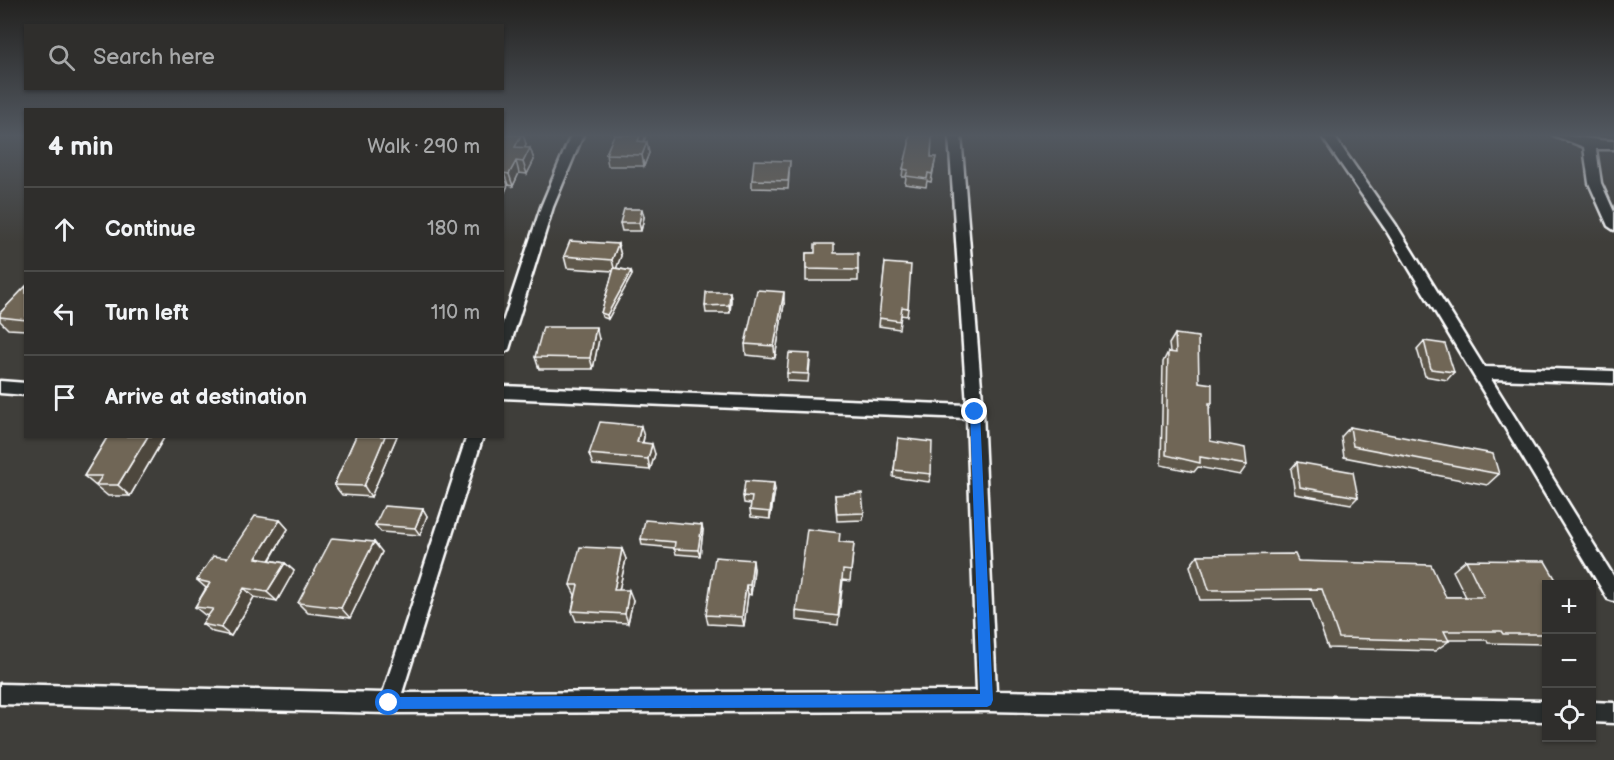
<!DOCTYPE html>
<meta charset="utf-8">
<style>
:root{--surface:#2f2e2c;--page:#373634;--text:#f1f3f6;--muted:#a7a8a9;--line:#4a4a48}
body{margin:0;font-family:"Balsamiq Sans",sans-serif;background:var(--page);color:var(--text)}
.controls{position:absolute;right:18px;bottom:18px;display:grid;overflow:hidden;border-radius:0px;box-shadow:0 2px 4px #0004}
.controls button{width:54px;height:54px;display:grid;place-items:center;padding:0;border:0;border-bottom:2px solid var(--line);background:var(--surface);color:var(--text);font:30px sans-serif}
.stop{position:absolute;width:18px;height:18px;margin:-14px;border:4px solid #1a73e8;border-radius:50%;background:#fff}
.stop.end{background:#1a73e8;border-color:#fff;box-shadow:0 2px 6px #0008}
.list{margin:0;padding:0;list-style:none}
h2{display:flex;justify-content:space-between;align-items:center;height:78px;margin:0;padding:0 24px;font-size:26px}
h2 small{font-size:20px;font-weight:400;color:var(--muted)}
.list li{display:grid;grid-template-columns:39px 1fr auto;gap:18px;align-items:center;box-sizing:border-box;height:84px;padding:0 24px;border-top:2px solid var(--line)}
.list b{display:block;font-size:22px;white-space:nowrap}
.list em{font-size:20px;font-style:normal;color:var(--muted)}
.icon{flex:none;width:33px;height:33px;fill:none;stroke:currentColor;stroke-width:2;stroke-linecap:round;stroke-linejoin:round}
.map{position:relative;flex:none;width:1614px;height:760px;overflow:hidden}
.search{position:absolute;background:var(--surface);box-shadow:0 2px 4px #0004;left:24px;top:24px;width:480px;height:66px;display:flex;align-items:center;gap:15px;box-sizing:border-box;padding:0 21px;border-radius:0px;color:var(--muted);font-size:22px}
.panel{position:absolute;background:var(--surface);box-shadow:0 2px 4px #0004;left:24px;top:108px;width:480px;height:330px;border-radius:0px}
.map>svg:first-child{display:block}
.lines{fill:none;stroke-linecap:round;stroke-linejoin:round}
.minor-casing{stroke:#fff;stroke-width:5}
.minor{fill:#2a2d2e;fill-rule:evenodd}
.wall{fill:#5f584b;stroke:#fff;stroke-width:1.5}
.shaded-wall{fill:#4e473d;stroke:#fff;stroke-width:1.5}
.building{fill:#6f6657;stroke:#fff;stroke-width:1.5}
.route{fill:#1a73e8}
</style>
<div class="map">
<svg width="1614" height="760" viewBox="0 0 1614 760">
<rect width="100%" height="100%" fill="#3f3e3a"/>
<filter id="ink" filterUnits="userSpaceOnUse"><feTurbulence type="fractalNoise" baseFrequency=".0167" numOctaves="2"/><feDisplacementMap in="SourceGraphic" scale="12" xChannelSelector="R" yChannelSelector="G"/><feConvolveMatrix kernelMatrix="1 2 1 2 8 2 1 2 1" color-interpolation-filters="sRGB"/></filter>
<g filter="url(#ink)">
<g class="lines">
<g class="minor-casing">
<path id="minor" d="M571,135H583L553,207L509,349L502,354V325L541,207Z
M949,135H961L983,412L996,691L1546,701V721L987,711L389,713L0,704V684L383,693L467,436H483L402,693L977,691L967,418L502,398V386L967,405Z
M1321,135H1333L1396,225L1484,367L1614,371V383L1491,379L1614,577V601L1608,599L1386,230Z
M1553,135C1574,135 1593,141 1614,141V149H1596L1601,183L1614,212V230L1608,226L1589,183L1584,147Z
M0,381L26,383V395L0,393Z
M1592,702L1614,703V723L1592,722Z"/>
</g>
<use href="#minor" class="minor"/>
</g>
<path class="wall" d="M502,135H523L526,144L524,148H530L534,160L527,174L519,173L513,186L508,185L504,194H502Z
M614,135H646L644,142L649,153L644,166H608L606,154Z
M909,135H932L931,157H936L931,182L927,181L926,187L905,184L906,177H902L903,169L909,147Z
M790,161L788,189L752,188V180Z
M644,217L641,231H622L620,223Z
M618,244L621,256L616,268L631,271L632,275L608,319L602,317L601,313L613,271L567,268L564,256Z
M806,253H834L858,270V281H806Z
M885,263L908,308L907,316L901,315L899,329L879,326Z
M26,286V330L8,329L0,321V313Z
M730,292L731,300L730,313H706L705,306Z
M784,304L775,358L746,355L745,344Z
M1175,334L1199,382L1212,403L1209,409L1210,441L1247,465L1240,475L1198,467L1194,472L1161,465L1163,362L1168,352H1170L1169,344Z
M599,339L593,369H539L535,357Z
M1424,341L1454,372L1447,380L1425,376L1417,349Z
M810,362L808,382L787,381V373Z
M1350,427L1499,474L1487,485L1344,457L1341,437Z
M108,436H165L130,496H108L84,476Z
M356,436H397L371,497L342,495L334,485Z
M644,437L643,443L655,454L650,470L593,465L589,454Z
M898,438L931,474L929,482L893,477Z
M1297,462L1358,497L1351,504L1295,494L1291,469Z
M775,490L770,519L751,517L750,510L751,504L744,503L743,496Z
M835,495L864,513L863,520L837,521Z
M423,509L427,516L420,535L381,532L375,525Z
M280,520L288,529L270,560L285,563L294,571L277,601L254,597L231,636L213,632L202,624L208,616L205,615L195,607L206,588L197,580Z
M703,530L700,556L676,554L674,548L642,545L641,539Z
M374,542L382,552L350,618L308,613L298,603Z
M840,542L854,543L850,581L843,580L838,625L796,620V611Z
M622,549L626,559L619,590L633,600L628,623L576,621L572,611L575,595L570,585Z
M1198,555L1298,561L1446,597H1466L1453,571L1466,560L1546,585V644L1488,643L1487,640H1448L1449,641L1435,651L1328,648L1311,599L1200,600L1190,566Z
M754,569L751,595L748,594L744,626L708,624L706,615Z"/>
<path class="shaded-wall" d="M521,135H523L526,144L518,159L515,147Z
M640,135H646L640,153L638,141Z
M647,142L649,153L644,166L642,155Z
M530,148L534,160L527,174L523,162Z
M516,161L519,173L513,186L509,174Z
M504,173L508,185L504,194L502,190V177Z
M642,209L644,217L641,231L639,223Z
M618,244L621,256L615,272L612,260Z
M631,271L632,275L608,319L607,315Z
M730,292L731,300L730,313L729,305Z
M784,292V304L775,358L774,346Z
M596,327L599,339L593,369L590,358Z
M641,426L644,437L640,453L637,442Z
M148,436H165L130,496L118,485Z
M385,436H397L371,497L364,486Z
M652,444L655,454L650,470L648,459Z
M774,483L775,490L770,519V512Z
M423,509L427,516L420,535L415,528Z
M280,520L288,529L265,567L256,558Z
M702,525L703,530L700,556L698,550Z
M374,542L382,552L350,618L341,608Z
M622,549L626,559L617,599L614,590Z
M753,560L754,569L751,595L750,585Z
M285,563L294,571L277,601L267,592Z
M746,585L748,594L744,626L742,617Z
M244,588L254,597L231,636L221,628Z
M629,590L633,600L628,623L625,614Z"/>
<path class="building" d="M502,135H521L515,147L530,148L523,162L516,161L509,174L504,173L502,177Z
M614,135H640L638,141L647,142L642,155L606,154Z
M910,135H932L931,157H936L932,174L928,173L927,179L906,176L908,170L903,169L909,144Z
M754,160L790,161L788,181L752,180Z
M624,209H642L639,223H620Z
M570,241L618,244L612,260L564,256Z
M815,244H834V253H858V270L806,269V253H815Z
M885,263L911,265L908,308L902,307L900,321L879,318Z
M614,268L631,271L607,315L601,313Z
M26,286V320L0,317V313Z
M757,290L784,292L774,346L745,344Z
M706,292H730L729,305L705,306Z
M543,327H596L590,358L535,357Z
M1175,334L1198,337L1199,382L1212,384V403H1209L1210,441L1245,448L1247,465L1200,457V463L1166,455L1168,352L1176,353Z
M1424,341L1445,344L1454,372L1431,369Z
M789,353L810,354L808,374L787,373Z
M600,422L641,426L637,442L652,444L648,459L589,454Z
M1350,427L1493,454L1499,474L1353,446Z
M108,436H148L118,485H96L102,476H84Z
M356,436H385L364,486L334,485Z
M898,438L932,442L931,474L894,470Z
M1297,462L1353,472L1358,497L1300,487Z
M745,481L774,483L770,512L750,510L752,497L743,496Z
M862,493L864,513L837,514L835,495Z
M384,506L423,509L415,528L375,525Z
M255,516L280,520L256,558L285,563L267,592L244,588L221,628L202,624L213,609L195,607L210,583L197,580L213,556L227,558Z
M645,520L702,525L698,550L674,549L675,542L641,539Z
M807,529L840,533L839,542L854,543L851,571L843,570L838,616L796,611Z
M332,538L374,542L341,608L298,603Z
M580,547L622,549L614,590H629L625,614L572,611L578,585H570Z
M1295,554L1298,561L1431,565L1446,597H1484L1466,560L1545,561L1559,585H1546V634H1503L1501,631H1444L1449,641L1339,638L1322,589L1209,590L1198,555Z
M715,557L753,560L750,585H746L742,617L706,615Z"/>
</g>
<linearGradient id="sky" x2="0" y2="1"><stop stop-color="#232220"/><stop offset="0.56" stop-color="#525860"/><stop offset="1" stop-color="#525860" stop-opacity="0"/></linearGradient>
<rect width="1614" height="242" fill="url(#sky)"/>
<path class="route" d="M975,408L980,412L993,700L991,705L987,707L389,709L385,708L383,703L385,699L389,697L980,694L970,412Z"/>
</svg>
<div class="controls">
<button>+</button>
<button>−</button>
<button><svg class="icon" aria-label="locate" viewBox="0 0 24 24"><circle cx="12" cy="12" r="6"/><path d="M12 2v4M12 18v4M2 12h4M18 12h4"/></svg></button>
</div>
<div class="stop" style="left:389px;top:703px"></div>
<div class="stop end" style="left:975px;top:412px"></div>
<div class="search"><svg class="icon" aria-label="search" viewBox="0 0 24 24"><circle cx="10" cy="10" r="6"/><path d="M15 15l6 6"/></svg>Search here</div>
<section class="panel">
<h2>4 min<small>Walk · 290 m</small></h2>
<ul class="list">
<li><svg class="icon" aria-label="ahead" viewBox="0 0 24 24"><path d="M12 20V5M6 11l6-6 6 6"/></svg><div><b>Continue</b></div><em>180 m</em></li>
<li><svg class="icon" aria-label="left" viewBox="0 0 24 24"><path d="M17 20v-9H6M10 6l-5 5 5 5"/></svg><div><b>Turn left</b></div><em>110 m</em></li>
<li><svg class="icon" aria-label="arrive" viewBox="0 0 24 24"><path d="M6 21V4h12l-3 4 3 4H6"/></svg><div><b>Arrive at destination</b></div></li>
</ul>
</section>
</div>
